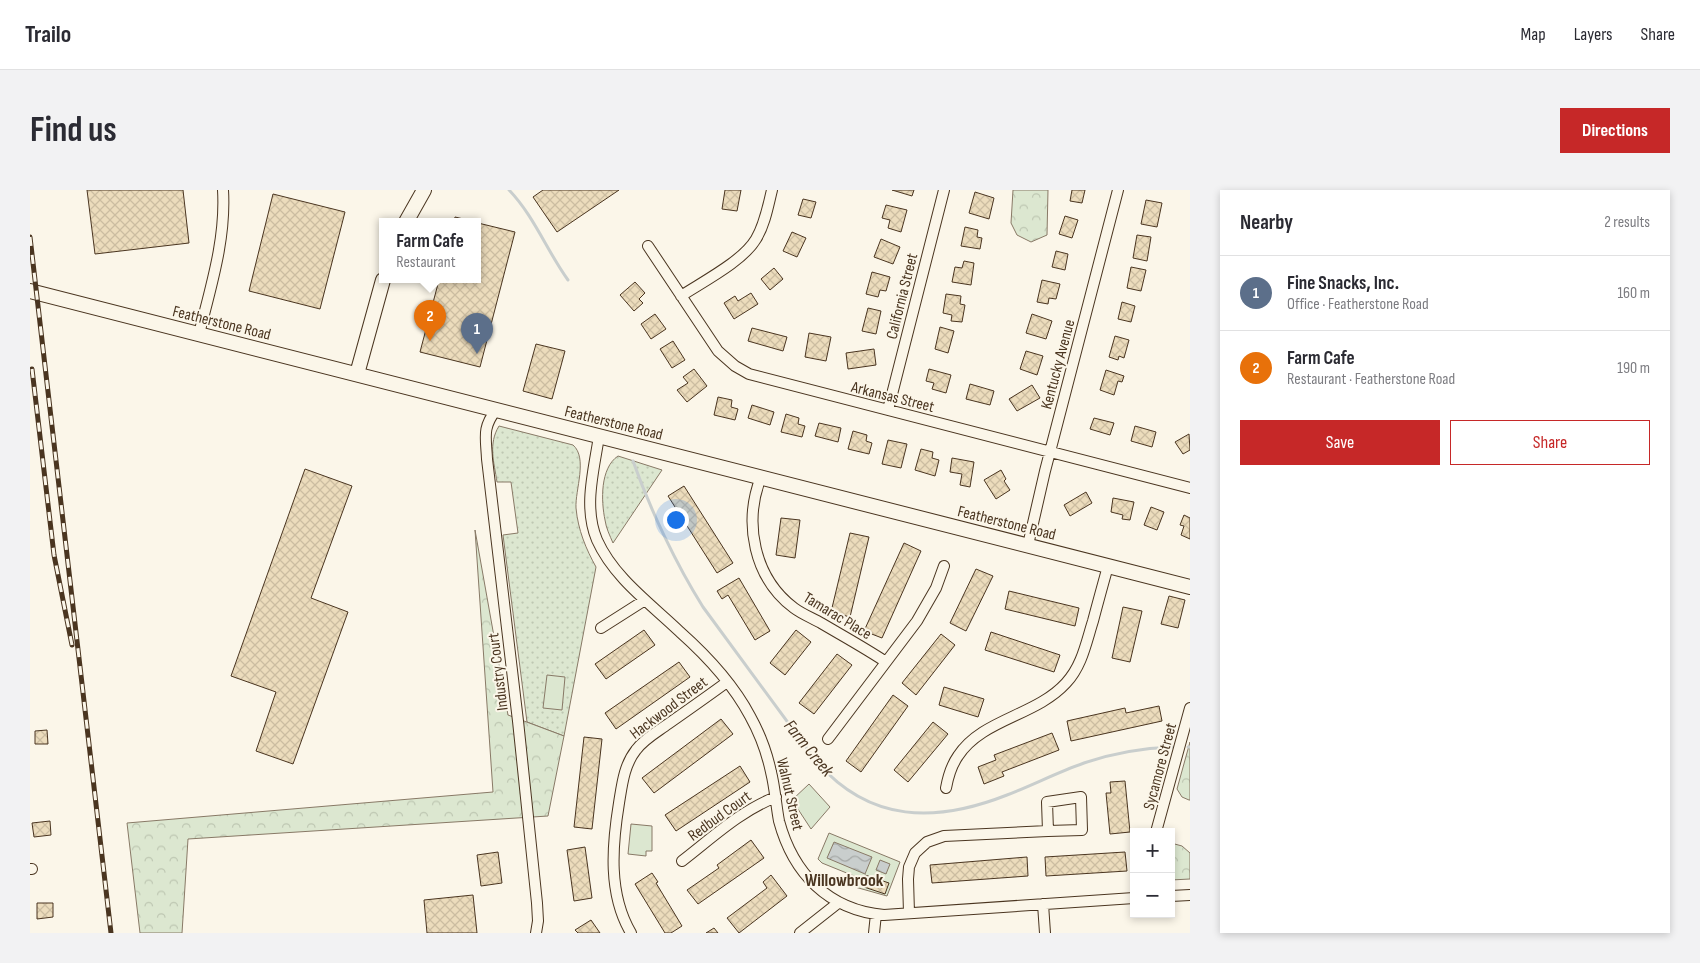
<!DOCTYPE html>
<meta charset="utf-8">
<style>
:root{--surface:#fff;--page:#f2f2f3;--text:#2b2b33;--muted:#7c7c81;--line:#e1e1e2;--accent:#c62828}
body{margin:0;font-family:"Sofia Sans Condensed",sans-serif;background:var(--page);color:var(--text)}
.controls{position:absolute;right:15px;bottom:15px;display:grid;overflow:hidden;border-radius:0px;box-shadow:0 2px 8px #0003}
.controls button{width:45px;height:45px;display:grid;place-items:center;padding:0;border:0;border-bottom:1px solid var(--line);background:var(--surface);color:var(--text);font:25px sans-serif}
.you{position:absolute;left:645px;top:329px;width:18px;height:18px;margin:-12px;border:4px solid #fff;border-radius:50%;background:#1a73e8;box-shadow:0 0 0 8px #1a73e833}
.badge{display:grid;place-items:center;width:32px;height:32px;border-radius:50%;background:var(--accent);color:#fff;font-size:16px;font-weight:700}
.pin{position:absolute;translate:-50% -41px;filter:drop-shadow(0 1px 2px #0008)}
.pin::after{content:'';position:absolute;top:26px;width:18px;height:15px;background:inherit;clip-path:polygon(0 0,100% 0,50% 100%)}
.popup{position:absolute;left:349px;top:28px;width:102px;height:65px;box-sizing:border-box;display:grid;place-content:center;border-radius:0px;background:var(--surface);filter:drop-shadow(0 1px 4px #0005);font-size:16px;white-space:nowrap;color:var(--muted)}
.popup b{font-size:19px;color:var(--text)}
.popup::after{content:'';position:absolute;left:50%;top:100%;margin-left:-10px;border:10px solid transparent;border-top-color:var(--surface)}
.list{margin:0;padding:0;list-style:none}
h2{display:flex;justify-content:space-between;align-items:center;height:65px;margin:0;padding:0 20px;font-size:21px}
h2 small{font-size:16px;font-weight:400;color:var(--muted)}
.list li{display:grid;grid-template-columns:32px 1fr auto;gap:15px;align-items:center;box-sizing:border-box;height:75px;padding:0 20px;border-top:1px solid var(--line)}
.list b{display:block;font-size:19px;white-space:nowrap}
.list p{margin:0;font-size:16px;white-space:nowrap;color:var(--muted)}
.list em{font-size:16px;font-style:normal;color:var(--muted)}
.actions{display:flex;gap:10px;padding:15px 20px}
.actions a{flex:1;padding:11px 0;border:1px solid var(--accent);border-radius:0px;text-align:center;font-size:18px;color:var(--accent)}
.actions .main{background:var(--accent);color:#fff}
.map{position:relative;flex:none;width:1160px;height:743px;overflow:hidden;border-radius:0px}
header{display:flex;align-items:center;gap:30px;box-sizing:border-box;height:70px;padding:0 25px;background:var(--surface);border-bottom:1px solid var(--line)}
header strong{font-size:24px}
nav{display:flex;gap:28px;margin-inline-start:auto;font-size:18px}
.intro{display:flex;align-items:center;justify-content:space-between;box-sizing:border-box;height:120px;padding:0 30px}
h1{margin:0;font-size:35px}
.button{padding:12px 22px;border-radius:0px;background:var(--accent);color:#fff;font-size:18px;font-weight:700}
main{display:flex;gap:30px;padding:0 30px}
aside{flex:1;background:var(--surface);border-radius:0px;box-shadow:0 2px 8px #0003}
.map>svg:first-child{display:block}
.grass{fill:url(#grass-dots);stroke:#887966}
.forest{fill:url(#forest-crowns);stroke:#887966}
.park{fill:#dce7d0;stroke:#887966}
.water{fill:url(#water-waves);stroke:#887966}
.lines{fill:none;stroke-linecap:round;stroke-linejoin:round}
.stream{stroke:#c9cecd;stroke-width:3}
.building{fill:url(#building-cross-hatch);stroke:#4a3520}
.street-casing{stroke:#4a3520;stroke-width:12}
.secondary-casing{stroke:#4a3520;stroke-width:16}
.street{stroke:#fbf6e9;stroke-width:10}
.secondary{stroke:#fbf6e9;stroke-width:14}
.rail-casing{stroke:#4a3520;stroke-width:5}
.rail{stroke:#fbf6e9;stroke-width:3;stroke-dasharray:9;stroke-linecap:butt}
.labels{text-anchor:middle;stroke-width:4;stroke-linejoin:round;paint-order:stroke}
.street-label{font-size:16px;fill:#4a3520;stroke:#fbf6e9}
.water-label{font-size:18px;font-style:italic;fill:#4a3520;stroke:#fbf6e9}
.neighbourhood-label{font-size:18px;font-weight:bold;fill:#4a3520;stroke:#fbf6e9}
</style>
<header>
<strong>Trailo</strong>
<nav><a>Map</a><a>Layers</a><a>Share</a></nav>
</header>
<div class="intro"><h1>Find us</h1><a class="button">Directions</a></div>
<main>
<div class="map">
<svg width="1160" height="743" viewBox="0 0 1160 743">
<defs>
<pattern id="grass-dots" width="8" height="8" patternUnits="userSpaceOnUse" patternTransform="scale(1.25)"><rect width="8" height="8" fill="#dce7d0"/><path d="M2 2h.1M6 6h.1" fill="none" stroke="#bec7b2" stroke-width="1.8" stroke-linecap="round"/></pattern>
<pattern id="forest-crowns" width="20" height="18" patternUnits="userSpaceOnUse" patternTransform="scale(1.25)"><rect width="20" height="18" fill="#dce7d0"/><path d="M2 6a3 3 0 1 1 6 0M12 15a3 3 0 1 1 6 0" fill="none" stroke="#bec7b2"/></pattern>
<pattern id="water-waves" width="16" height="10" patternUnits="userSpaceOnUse" patternTransform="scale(1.25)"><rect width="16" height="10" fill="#c9cecd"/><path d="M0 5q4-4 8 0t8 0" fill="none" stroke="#a5a8a6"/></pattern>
<pattern id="building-cross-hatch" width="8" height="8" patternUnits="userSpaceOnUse" patternTransform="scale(1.25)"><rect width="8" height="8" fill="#ecdcbc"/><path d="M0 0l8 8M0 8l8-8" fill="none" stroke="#ccbda1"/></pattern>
</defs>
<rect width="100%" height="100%" fill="#fbf6e9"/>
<path class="grass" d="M469,236L543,255C558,268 545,300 546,318C548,340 556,359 566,377L534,546L497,532L473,345L488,343L481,292H467C464,272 458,254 469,236Z
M588,266L632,280L583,353C580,346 576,338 575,330C571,311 570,278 588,266Z"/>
<path class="forest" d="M983,0H1018L1017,45L1001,52L987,45L981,33Z
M445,340L478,525L534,546L518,626L158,649L152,743H110L97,633L463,602Z
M1160,552V610H1159L1152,607L1147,599Z
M1141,653L1152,656L1160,663V689L1141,690Z"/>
<path class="park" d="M517,485L535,487L532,520L513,518Z
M779,594L800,617L781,639L762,610Z
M601,634L622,636V661H616V666L598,664Z
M799,643L870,672L857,706L825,697L829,688L792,673L788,669Z"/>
<path class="water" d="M804,652L842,667L835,684L797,668Z
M850,670L860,674L856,684L846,680Z"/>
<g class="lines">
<path class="stream" d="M479,0C504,26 517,61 538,90
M603,271C620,319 646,374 673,417L787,572C840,633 906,633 977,605C1003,595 1028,582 1054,573C1083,563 1113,558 1143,557
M1158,557H1160"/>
</g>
<path class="building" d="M57,0H153L159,53L65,64Z
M513,0H589L527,42L503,7Z
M695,0H711L707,21L692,19Z
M862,0H884L882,6Z
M1042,0H1055L1052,13L1040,11Z
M945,2L964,8L959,29L939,23Z
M243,4L315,22L290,119L219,101Z
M773,9L786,12L781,28L768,25Z
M1116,10L1132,13L1127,37L1111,34Z
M856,15L877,20L871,42L858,38L860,30L852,28Z
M1035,26L1048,30L1042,48L1029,44Z
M425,27L446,32H424Z
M448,33L485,42L450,177L390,162L409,90H448Z
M935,37L948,40L947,47L952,48L950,59L931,56Z
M762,42L776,48L767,67L753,61Z
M1107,45L1121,47L1117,71L1103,68Z
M851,49L870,57L863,74L844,67Z
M1026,61L1038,64L1035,80L1022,77Z
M934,71L944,73L941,95L922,92L925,77L932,78Z
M1101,77L1116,80L1111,101L1097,98Z
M744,78L753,89L740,100L731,89Z
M842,82L860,87L856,101L850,100L848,107L836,104Z
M1012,90L1030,94L1026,109L1019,108L1018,114L1007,112Z
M605,92L615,103L609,109L613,113L604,121L590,105Z
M721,103L728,114L704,129L694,113L705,106L708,111Z
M916,104L931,106L930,114L935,115L932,132L921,131L922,125L913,123Z
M1092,112L1105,116L1101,132L1088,129Z
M838,118L851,121L846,144L832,141Z
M625,124L636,139L621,149L611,134Z
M1002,124L1022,131L1016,149L996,143Z
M910,137L924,141L918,163L905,159Z
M722,138L757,147L753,161L718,151Z
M779,143L801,147L796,171L775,167Z
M1085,146L1099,150L1094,168L1089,166L1088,170L1079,167Z
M643,151L655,170L642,178L630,159Z
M506,154L535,161L522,209L493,201Z
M844,159L846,175L818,179L816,163Z
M996,161L1013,166L1007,185L990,179Z
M664,179L677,196L657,212L647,200L658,193L653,187Z
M899,179L921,185L916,203L902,199L904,193L896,191Z
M1076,180L1094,186L1092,192L1088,191L1084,205L1070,200Z
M940,194L964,201L960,215L936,209Z
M1002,195L1010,208L987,221L979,209Z
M688,207L702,210L701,217L708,219L705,230L684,225Z
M722,215L744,222L740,235L718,228Z
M756,224L769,228L768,234L775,236L772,247L751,242Z
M1064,228L1084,233L1080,245L1060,239Z
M789,233L811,238L808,252L785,246Z
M1105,236L1126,242L1122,257L1101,251Z
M823,241L837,245L836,251L842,253L839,264L818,259Z
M1159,244L1160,260L1153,264L1145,252Z
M858,250L877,254L871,278L852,274Z
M891,259L903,262L902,268L909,270L905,286L885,280Z
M922,268L944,272L940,297L930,295L932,284L920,282Z
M275,279L322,296L281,408L318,422L263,574L226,561L246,502L201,486Z
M971,280L976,289L974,291L980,300L966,309L954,290Z
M654,296L703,373L687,383L638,306Z
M1056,302L1062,313L1040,326L1034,315Z
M1083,308L1104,312L1100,330L1092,329L1093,325L1081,322Z
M1121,317L1134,322L1127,340L1114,335Z
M1154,325L1160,328V349L1151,345L1154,336L1150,335Z
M751,328L770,330L765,368L746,365Z
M820,343L839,347L820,427L801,422Z
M874,353L891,361L852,448L834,441Z
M946,379L963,386L936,441L920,433Z
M709,388L740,441L725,450L698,405L692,409L687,401Z
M979,401L1049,418L1045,436L975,419Z
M1139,406L1155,410L1148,438L1131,434Z
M1093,417L1112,421L1100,472L1082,468Z
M614,440L625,455L576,489L565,474Z
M766,440L781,452L755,485L740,473Z
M961,442L1030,465L1024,482L955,460Z
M911,444L925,455L886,505L872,493Z
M807,464L822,475L784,524L769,513Z
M649,472L660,487L586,539L575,523Z
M914,497L954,509L948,527L909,515Z
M863,505L878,516L831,582L816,571Z
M1129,516L1132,531L1041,551L1037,531L1095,518L1096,523Z
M691,529L703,544L624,603L612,588Z
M903,532L918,544L878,592L864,580Z
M17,540L18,554H5V541Z
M1022,543L1029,560L972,582L974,586L954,594L948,577L966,570L964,565Z
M554,547L572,549L562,639L544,637Z
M710,576L720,592L646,641L635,625Z
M1095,591L1100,642L1080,644L1076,603H1081L1080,592Z
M20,631L21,645L4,647L2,633Z
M721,650L734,668L668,714L657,700L689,678L687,675Z
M555,657L562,708L544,711L537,660Z
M468,662L472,693L451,696L447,665Z
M1095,662L1097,681L1016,686L1015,667Z
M997,667L998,686L902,693L900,675Z
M622,683L628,692L626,693L652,736L641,743H635L605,694Z
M741,685L757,706L709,743L697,728L737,698L733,692Z
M835,685L859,693L855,704L831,696Z
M443,705L447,743H397L394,710Z
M7,713H23V727L7,729Z
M561,730L570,743H548L545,740Z
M684,738L688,743H676Z"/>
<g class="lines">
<g class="street-casing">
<path id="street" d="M618,56L688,161L705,176L719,184L1160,298
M651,106C674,91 713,71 726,49C735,34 738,16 742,0
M169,144C181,96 196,49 193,0
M466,220C452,238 456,247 457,269L488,531L507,713L508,731L506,743
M858,220L914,0
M569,246C564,280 553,317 567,350C584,388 621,414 650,442C677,466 703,494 720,526C730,544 737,563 741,582C745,598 746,615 749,631C763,683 798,720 854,725L1104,708
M731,287C713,333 724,388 764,418C772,424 782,428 791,433C813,446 835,458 856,472
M998,355L1015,281L1088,0
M571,438L615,410
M798,549L887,431L906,398L914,376
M916,598C918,587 921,576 928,566C952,529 1006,526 1036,493C1052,476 1056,453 1063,431C1068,412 1073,394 1078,376
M1051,607L1052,640L1018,641L1017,612Z
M1126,642L1160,518
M652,671C682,648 710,621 746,607
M0,679H2
M1141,706L1160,705
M1013,714L1015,743
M879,723L878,689L879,677L885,663L897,652L914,646L1018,641
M601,743C578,704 582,656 589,613C592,595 594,575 606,560C614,549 627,542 638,534C658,520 678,506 697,492
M770,743L808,713
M844,743L846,724"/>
</g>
<g class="secondary-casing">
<path id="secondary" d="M376,32L394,0
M0,101L1160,397
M327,184L353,90"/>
</g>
<use href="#street" class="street"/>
<use href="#secondary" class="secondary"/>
<g class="rail-casing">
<path id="rail" d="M0,47L81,743
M2,179L24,365L42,455"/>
</g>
<use href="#rail" class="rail"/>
</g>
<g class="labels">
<g class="street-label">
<text transform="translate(871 106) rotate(-76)" y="6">California Street</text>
<text transform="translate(192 132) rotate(14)" y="6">Featherstone Road</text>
<text transform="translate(1027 174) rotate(-75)" y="6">Kentucky Avenue</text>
<text transform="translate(863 206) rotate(14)" y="6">Arkansas Street</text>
<text transform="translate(584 232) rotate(14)" y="6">Featherstone Road</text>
<text transform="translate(977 332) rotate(14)" y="6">Featherstone Road</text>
<text transform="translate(808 425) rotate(31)" y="6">Tamarac Place</text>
<text transform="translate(467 482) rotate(-97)" y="6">Industry Court</text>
<text transform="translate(638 517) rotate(-37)" y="6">Hackwood Street</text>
<text transform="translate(1129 576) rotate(-75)" y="6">Sycamore Street</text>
<text transform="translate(761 604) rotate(77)" y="6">Walnut Street</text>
<text transform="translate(689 625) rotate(-36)" y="6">Redbud Court</text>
</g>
<g class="water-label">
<text transform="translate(779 558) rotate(51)" y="6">Farm Creek</text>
</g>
<g class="neighbourhood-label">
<text x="814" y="696">Willowbrook</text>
</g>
</g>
</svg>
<div class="controls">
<button>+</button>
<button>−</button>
</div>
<div class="you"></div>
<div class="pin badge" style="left:447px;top:164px;background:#5c6f8a">1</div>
<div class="pin badge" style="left:400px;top:151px;background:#e8710a">2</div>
<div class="popup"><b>Farm Cafe</b>Restaurant</div>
</div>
<aside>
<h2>Nearby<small>2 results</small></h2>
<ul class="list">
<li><span class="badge" style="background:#5c6f8a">1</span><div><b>Fine Snacks, Inc.</b><p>Office · Featherstone Road</p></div><em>160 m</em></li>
<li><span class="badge" style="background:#e8710a">2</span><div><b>Farm Cafe</b><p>Restaurant · Featherstone Road</p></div><em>190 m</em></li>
</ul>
<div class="actions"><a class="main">Save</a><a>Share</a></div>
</aside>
</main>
